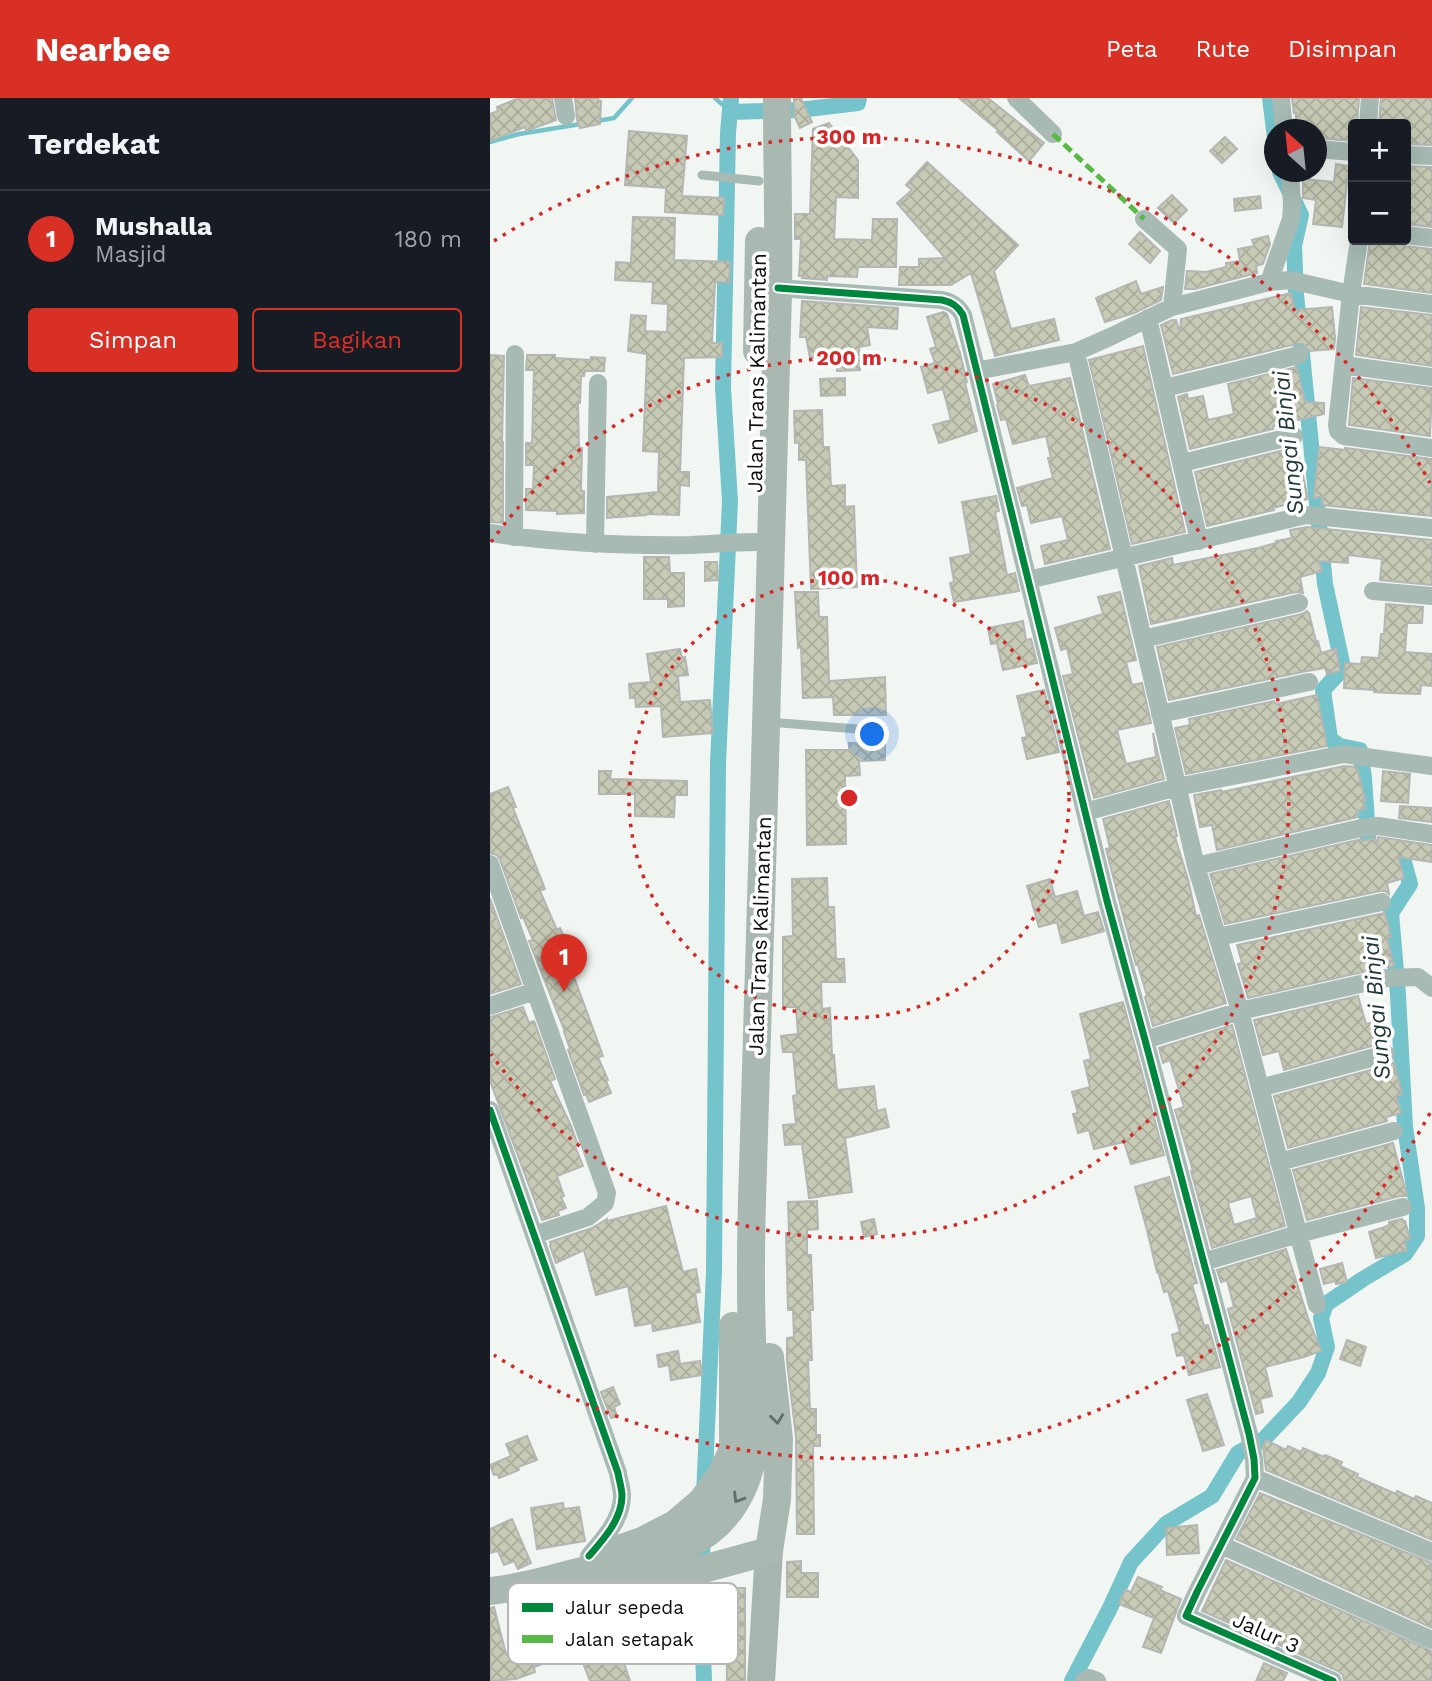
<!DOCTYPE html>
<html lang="id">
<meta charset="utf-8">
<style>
:root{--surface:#171b24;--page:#20242c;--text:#f1f3f6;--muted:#9ea1a6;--line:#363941;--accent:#d93025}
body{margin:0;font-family:"Work Sans",sans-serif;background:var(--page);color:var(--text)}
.controls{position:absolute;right:21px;top:21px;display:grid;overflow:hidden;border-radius:7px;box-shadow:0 7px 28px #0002}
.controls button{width:63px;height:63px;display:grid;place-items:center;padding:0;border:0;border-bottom:2px solid var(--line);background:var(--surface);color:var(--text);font:35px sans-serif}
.compass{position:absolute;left:774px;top:21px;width:63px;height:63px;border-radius:50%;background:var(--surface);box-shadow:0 7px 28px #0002;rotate:333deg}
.you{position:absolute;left:383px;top:637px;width:24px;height:24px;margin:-18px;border:5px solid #fff;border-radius:50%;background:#1a73e8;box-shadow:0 0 0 10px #1a73e833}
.badge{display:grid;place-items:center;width:46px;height:46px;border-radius:50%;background:var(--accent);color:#fff;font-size:23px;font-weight:700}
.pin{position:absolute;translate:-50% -58px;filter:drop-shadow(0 2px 4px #0008)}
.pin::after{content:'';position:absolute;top:37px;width:24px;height:21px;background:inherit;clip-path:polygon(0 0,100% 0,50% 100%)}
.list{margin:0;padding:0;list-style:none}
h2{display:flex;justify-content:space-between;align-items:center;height:91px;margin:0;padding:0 28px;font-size:30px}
h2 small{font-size:23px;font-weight:400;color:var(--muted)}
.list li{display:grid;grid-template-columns:46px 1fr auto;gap:21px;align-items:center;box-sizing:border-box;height:98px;padding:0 28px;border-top:2px solid var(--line)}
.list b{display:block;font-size:26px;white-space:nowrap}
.list p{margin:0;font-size:23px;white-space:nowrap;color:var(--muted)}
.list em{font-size:23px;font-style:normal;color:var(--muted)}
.actions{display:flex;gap:14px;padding:21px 28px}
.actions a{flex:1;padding:16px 0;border:2px solid var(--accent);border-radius:7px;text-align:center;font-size:24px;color:var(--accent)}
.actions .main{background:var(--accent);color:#fff}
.map{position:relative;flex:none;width:942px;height:1583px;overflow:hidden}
header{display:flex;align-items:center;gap:42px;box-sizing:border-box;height:98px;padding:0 35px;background:var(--accent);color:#fff}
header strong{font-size:33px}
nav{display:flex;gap:38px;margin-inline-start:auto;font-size:24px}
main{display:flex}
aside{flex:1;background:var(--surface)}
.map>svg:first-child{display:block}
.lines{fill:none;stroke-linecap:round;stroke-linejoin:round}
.stream{stroke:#75c4cc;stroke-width:4.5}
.canal{stroke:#75c4cc;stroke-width:16}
.building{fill:url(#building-cross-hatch);stroke:#b4b6b3;stroke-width:2;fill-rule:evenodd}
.service{stroke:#a7bab4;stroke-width:9}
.minor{stroke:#a7bab4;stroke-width:18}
.primary{stroke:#a6b5af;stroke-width:28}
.trunk{stroke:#aab8b2;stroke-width:28}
.quiet{stroke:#58b947;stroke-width:5;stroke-dasharray:10 5;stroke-linecap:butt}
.cycleway-casing{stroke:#fff;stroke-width:11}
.cycleway{stroke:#00873e;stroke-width:7}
.oneway{stroke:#636c68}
.ring{fill:none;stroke:#d62828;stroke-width:3.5;stroke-dasharray:3.5 7}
.labels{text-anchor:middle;stroke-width:7;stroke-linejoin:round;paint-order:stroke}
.street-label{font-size:21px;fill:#0d0f0d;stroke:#fff}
.water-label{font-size:23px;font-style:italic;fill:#1e3739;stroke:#fff}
.key{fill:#fff;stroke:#b6b7b6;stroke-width:2}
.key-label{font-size:19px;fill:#0d0f0d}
.centre{fill:#d62828;stroke:#fff;stroke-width:3.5}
.ring-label{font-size:21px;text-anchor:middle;font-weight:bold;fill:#d62828;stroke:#fff;stroke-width:7;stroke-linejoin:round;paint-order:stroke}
</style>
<header>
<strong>Nearbee</strong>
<nav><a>Peta</a><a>Rute</a><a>Disimpan</a></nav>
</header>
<main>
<aside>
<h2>Terdekat<small></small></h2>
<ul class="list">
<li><span class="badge">1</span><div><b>Mushalla</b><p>Masjid</p></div><em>180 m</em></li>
</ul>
<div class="actions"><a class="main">Simpan</a><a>Bagikan</a></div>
</aside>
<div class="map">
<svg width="942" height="1583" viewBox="0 0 942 1583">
<defs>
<pattern id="building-cross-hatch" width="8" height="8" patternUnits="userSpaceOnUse" patternTransform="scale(1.75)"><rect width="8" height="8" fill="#c7cbb6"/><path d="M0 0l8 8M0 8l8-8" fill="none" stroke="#aaad9b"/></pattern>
</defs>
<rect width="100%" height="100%" fill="#f2f6f2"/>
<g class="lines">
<path class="stream" d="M225,0L241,14
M107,23L124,20L142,0
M0,44L29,36L91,26"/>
<path class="canal" d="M780,0L785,40
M241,14L309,12L368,5L369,0
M214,1397L224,1173L228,665L240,403L233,290L238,35L241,0
M213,1433L211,1485L214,1583
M582,1583L620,1510L641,1464L677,1425L722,1398L748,1355L774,1341L809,1304L828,1275L837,1249L831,1220L836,1206L873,1181L915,1156L927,1138V1110L915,1029L908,897L901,815L920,786L914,764L885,759L879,752L874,680L870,652L850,648L840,641L833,592L848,576L852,565L835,486L806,196L804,148L811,117L790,74"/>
</g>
<path class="building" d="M29,0H62L66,22L36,33L35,29L0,43V16L8,13L7,9Z
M85,0H108L109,3H111L110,26L90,30L87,22Z
M304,0H311L322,24L310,30L304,17Z
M469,0H498L554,45L539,63L507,34L509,33Z
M802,0H869L867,26H863V43L827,40V32H805L806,15H804Z
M891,0H942V47L916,46V26H889Z
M339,25L368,62V100L346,99L344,141L382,142L383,121H407L406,169H368L367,179L337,178V182L312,180L313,178H309L311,141H305V116H320L323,31Z
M139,33L197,38L192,98L234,100L233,117L175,114L176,90L135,87Z
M735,39L747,51L732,65L720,53Z
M437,64L528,147L504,173L521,231L564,221L569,242L505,258L481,175L461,187H409L410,169H429V161L455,160L407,105L422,92L416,87Z
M846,66L859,68L852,129L823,126L826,102L813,100V81L844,84Z
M916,68L942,69V129L916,126Z
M682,97L697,112L684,125L668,110Z
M770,98L771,110L745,113L744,101Z
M143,119L185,120L184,162L240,164L239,184H225L222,245H232V259L194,260L190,374H199V388L190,387L189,417L156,416V417L117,420V399L168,394L169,354L153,353L157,256L138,253L141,217L156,218L155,233L177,234L178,206L162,205L163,184L125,182L126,164L141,165Z
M650,134L670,153L660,165L639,146Z
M778,138L780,146L773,166L766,168L767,175L705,191H695L697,173L716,174L736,169V165L750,163L748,151L764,148L762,142Z
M880,142L907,144L915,148L942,151V195L874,186Z
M646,183L651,196L673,189L671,202L644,215L615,224L606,200Z
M801,195L805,212L842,209L845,240L844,251L819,253L813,246H806L683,276L671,227L682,222H686L690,235L691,221Z
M312,203L408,210L407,231L377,229L380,247L369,249L370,272L347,273V254L320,260L316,239H310Z
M871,209L942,217V268L866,257Z
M453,214L457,216L470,255L477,284L475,285L487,333L449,345L443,327L461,322L453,291L438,295L431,269L445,265L440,251L446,249L437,219Z
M653,248L695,434L642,446L599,262Z
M0,257L14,258L12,344H13V425L0,424Z
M37,257H65V260L101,262V259L115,260L114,273H95L94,278H91L90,305H88L89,350H92L91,393H94V415L67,416V413L36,412V391H43L44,367H36V345H42L44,272H36Z
M807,269L815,304L834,305V316L783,328V331L700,351L688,299L697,296L698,301L713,298L718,322L744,316L738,286Z
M535,277L539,288L580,280L620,451L555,466L551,448L578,442L572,418L541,425L537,407L532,408L527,390L563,380L558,360H561L556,338L523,346L516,321L511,322L507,307L508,306L503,286Z
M355,280V297L331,298L330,281Z
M863,280L942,290L940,338L859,327Z
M332,312L333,349H339L341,388L355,387V409L364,408L367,489L321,491L316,362H309V344L305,345L304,313Z
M807,349L818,401L783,410L784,412L717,428L705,374Z
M829,349L855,352V350L942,361L941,418L832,407L833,398L824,400Z
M506,398L509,413L505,414L517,477L525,475L529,493L464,504L460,485L464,484L460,460L481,456L472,404Z
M817,429L942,442V487L890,482L892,461L858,457V465L829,463L832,473L810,479L813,495L806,494L661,526L649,468L682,460L683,467L768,450L786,445V443L802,440L800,432Z
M154,459H179L180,475H194V508L178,509V501H154Z
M215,464H227L228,482L215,483Z
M305,494H328L329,519H337L339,583L395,579L396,617H344L343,599L313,600L311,549L308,550Z
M630,494L646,562L636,564L642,587L652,585L661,625L627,632L636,666L666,659L663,635L674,681L604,700L573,578L583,576L577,550L571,552L565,530L613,516L608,499Z
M896,506L933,509L932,525H917L915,554L942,556V588L931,587L930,596L899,595L884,594V592L854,590L855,565L871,566L872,559L889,560L891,536H894Z
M817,513L818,515H819L826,543H828L831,555L846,551L850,573L837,576L835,570L817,573L679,602L667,549L812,516Z
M533,523L536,542L541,541L547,565L513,572L507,545L501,546L498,530Z
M190,551L192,560L195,559L198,577L188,578L190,604L220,602L223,635L173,639L171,608L146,609L145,600H140L139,586L161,584L157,556Z
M554,592L569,654L537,661L532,640L537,639L527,598Z
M827,597L837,648L696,676L685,630L700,627L699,621L784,603L786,606Z
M395,644V662L369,663L370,677L355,678L356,746L317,747L316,652H359V645Z
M854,668L867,669L875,702L873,701L875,711L867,712L868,719L727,752L722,727L710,729L704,697L731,692V694Z
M109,673H121L120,681L197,683V697H185L184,719L145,718V696H109Z
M893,673L920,676L918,705L891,703Z
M18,689L26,709L23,710L55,791L50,793L67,832L70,830L77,846L74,848L82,867L80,868L113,958L108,959L118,982L116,983L121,995L99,1004L96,996L94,997L78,952L80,951L74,934H75L39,843L43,842L33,819L31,820L10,762L7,757L0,755V696Z
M679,703L687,738L685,739L698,781L706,818L709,817L736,905L663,928L655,899L657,898L648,867H646L616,751L620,750L613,721Z
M910,708L942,710V724L909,720Z
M888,739L942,747V764L908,759L914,780L897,785L899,796L895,793H890L735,826L720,776L872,741V743L885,740L887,748Z
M337,780L338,809H344L346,861H354L355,884H331L332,911L340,910L342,957H344L347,992L384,988L387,1013L395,1011L399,1029L355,1040L362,1094L319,1100L312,1046L295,1047L293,1027L306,1026L303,998L307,997L303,954H293L291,938L308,936L306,909H293V839L303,838L302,781Z
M560,781L565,799L587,793L594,818L608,814L614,833L572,845L567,824L549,829L537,788Z
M0,800L31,886L0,896Z
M895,815L901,839L897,840L904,868L895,869L758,900L748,866L752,865L747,847Z
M868,898L876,926L892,922L899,945H893L794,972L789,953L773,957L764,922Z
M633,904L674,1057L641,1066L634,1044L604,1051L599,1032L588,1035L583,1016L588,1015L582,994L600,989L594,963L601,961L590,916Z
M33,909L39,925L44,923L65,981L60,983L81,1028L88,1047L85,1048L93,1068L67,1078L74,1098L71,1099L76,1110L68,1113L69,1117L52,1122L0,983V919Z
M742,927L795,1128L722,1150L701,1073H703L685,1012L694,1009L680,962L673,965L669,950ZM761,1098L767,1120L744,1127L738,1105Z
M904,964L912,996L906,998L911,1015L896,1019L897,1023L798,1050L784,998L899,967Z
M903,1045L917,1098H910L817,1122L803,1072Z
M679,1079L707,1185L702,1186L714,1228L718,1227L730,1269L699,1277L694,1257L687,1258L682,1237L690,1234L678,1193L674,1194L668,1173L667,1174L657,1132L645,1089Z
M327,1103L328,1131L317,1132V1157H321L323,1212H320L322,1262H318L320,1311H326V1337H330V1348H323L324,1436H307L306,1339L297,1264V1240L304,1239L303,1212H298L296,1135H299L298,1104Z
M176,1108L193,1174L206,1171L210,1194L205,1195L210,1224L163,1233L162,1225L145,1228L138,1188L106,1197L94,1152L66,1165L60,1148L61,1147L60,1144L102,1130L117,1121V1123Z
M384,1121L387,1136L374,1139L371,1124Z
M912,1121L913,1123H915L920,1141L914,1143L917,1152L886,1160L879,1134L895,1129L899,1127V1124Z
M796,1151L818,1220L831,1253L814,1259L775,1269L782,1298L770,1301L773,1314L766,1316L738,1211L744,1209L737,1182L731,1184L727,1172Z
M852,1165L857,1184L846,1186L845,1183L834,1186L830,1171Z
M857,1242L876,1249L870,1268L850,1261Z
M188,1253L190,1266L210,1263L212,1277L181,1282L179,1267L169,1269L167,1257Z
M123,1289L130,1306L124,1309L127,1318L121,1320L111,1294Z
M717,1296L734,1347L713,1353L697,1302Z
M37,1338L47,1362L28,1369L29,1372L9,1380L7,1376L4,1377L0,1367L21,1358L16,1346Z
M776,1342L796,1352L798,1348L811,1354L813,1350L834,1359L835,1357L852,1364L850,1368L868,1376L867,1379L906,1396L907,1393L924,1401L926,1398L942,1405V1442L776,1372L773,1349Z
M770,1395L942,1465V1530L746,1441Z
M73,1405L74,1411L89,1409L95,1443L47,1451L41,1410Z
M22,1421L41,1465L28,1471L24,1463L14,1467L8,1453L0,1455V1431Z
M707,1427L709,1455L677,1457L676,1430Z
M736,1462L942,1553V1583H854L853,1577L848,1573L712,1513Z
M311,1463V1475H328V1499H297V1464Z
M648,1479L672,1489L670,1492L691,1501L671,1555L653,1549L664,1520L629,1506L635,1492L641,1494Z
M236,1490H255V1583H237Z
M188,1501L192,1512L199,1509L206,1526L197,1530L206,1552L191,1557L188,1548L176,1553L173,1545L133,1562L140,1583H100L86,1547L63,1552L67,1561L44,1569L45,1574L26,1581L0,1583V1510L4,1509L16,1556L65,1540L63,1529L104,1521L105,1527L142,1512L145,1519Z
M774,1565L797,1575L793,1583H766Z"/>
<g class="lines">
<path class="service" d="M212,77L269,83
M279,624L367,631"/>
<path class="minor" d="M73,0L76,18
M526,0L563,36
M791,0L794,32
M878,26L880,0
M827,51L863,54
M916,57L942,58
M654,121L688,151L682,209
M916,137L942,140
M869,142L861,196L847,327L848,333L854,338L942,350
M779,184L801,121L802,106L800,74
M288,190L452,202C462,204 468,208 473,217L617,803L655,942L759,1336L764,1361L765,1380L707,1494L696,1518L843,1583
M658,220L709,443
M586,254L706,768L750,913L827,1207
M854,267L942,279
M486,273L586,254L620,239L682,209L779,184L800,182L861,196L942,206
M675,290L809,257
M692,365L804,338
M0,435C66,445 134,448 201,447C223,446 244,444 266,444
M24,439L25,256
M105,446L108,285
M538,482L816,417L942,430
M883,493L942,498
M653,541L809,505
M670,616L819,584
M595,714L687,689L854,656L942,668
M0,766L117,1095L115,1105L98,1119L44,1137
M706,768L871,730L888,728L942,736
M728,839L892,804
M0,908L45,893
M655,942L750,913L897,880L928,879L942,890
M770,990L896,956
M0,1012L128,1375C129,1382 132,1391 132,1398C132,1421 113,1442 99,1458
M789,1064L904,1033
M713,1164L808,1136L913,1109
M765,1380L942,1454
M731,1447L942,1542
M594,1583L599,1580L607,1583"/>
<path class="primary" d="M271,1583L279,1453"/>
<path class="trunk" d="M267,253L269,143
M126,1452L152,1443L185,1426L211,1404L231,1377L243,1351V1228
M0,1493C37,1489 71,1478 107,1469C161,1457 214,1457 246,1403C276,1354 263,1294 262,1239C260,1183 261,1126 263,1070C271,778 282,486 288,194C289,129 287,65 287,0
M37,1494L66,1498L80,1497L184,1479L279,1453L287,1401L289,1341L280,1259"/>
<path class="quiet" d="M563,36L654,121"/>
<g class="cycleway-casing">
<path id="cycleway" d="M288,190L452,202C462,204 468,208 473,217L617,803L655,942L759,1336L764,1361L765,1380L707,1494L696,1518L843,1583
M0,1012L128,1375C129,1382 132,1391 132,1398C132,1421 113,1442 99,1458"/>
</g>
<use href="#cycleway" class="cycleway"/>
</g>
<defs><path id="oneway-chevron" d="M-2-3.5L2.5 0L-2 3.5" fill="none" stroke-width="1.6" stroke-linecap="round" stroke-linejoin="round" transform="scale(1.75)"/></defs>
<g class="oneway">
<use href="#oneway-chevron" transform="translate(287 1321) rotate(83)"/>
<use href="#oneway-chevron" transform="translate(248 1400) rotate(121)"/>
</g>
<g class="ring">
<circle cx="359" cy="700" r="220"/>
<path d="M1 444A440 440 0 1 1 1 956"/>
<path d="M940 1015A661 661 0 0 1 4 1257M4 143A661 661 0 0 1 940 385"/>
</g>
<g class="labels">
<g class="street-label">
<text transform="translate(267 275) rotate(-89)" y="7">Jalan Trans Kalimantan</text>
<text transform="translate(270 838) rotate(-88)" y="7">Jalan Trans Kalimantan</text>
<text transform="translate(776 1535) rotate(24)" y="7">Jalur 3</text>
</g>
<g class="water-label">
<text transform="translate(798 345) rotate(-96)" y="8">Sungai Binjai</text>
<text transform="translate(886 910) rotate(-95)" y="8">Sungai Binjai</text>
</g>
</g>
<rect x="18" y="1485" width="230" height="81" rx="10" class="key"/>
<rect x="32" y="1505" width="31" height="9" fill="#00873e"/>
<rect x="32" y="1537" width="31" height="8" fill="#58b947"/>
<g class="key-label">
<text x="75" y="1516">Jalur sepeda</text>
<text x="75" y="1548">Jalan setapak</text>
</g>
<circle cx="359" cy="700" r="10" class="centre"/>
<g class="ring-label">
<text x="359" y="46">300 m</text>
<text x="359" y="267">200 m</text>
<text x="359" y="487">100 m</text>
</g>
</svg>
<div class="controls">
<button>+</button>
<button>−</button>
</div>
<svg class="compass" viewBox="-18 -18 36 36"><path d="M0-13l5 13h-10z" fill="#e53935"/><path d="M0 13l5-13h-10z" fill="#9ea1a6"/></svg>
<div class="you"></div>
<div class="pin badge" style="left:74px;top:894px">1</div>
</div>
</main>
